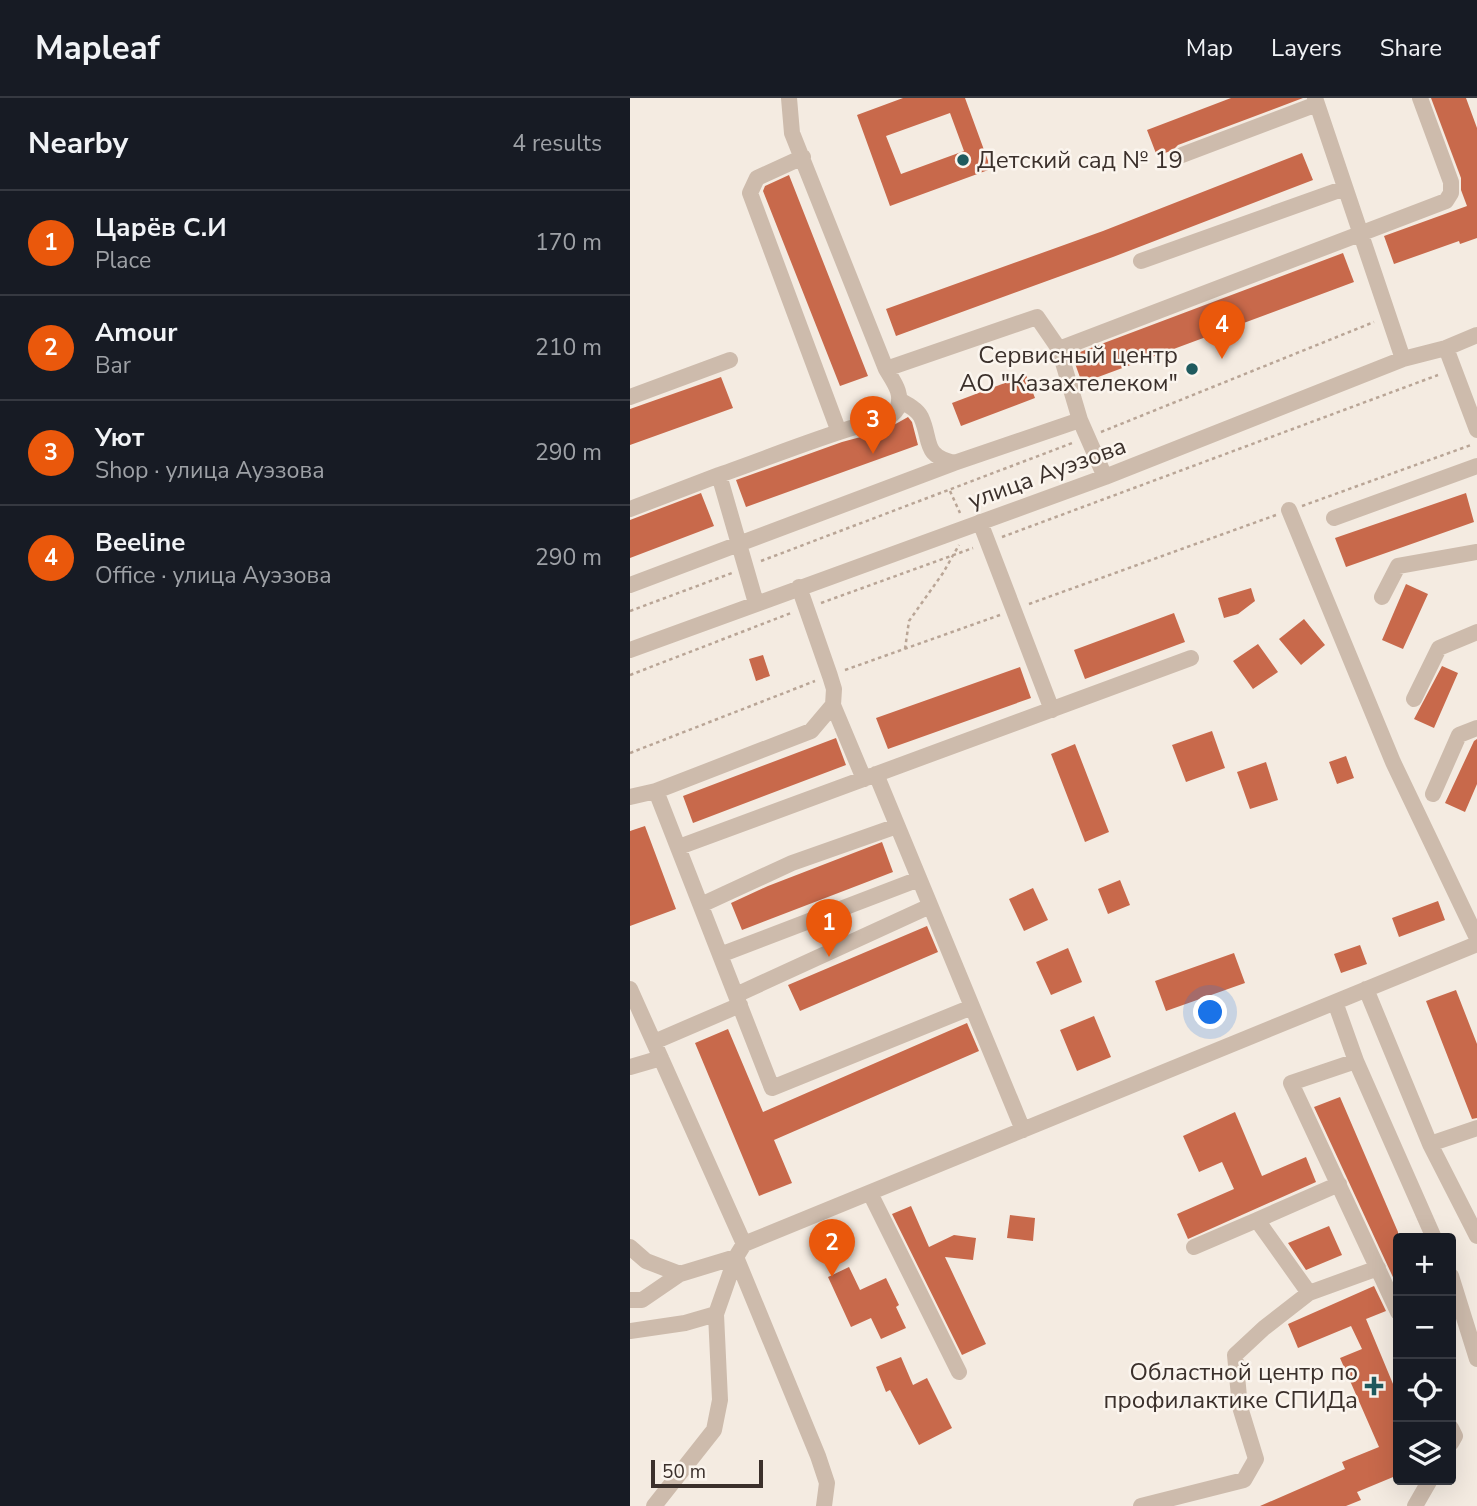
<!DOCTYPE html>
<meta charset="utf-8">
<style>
:root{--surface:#171b24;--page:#242831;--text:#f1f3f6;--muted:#9ea1a6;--line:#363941;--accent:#ea580c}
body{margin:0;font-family:"Nunito Sans",sans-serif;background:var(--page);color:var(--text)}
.controls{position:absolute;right:21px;bottom:21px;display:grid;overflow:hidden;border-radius:7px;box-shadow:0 7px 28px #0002}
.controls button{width:63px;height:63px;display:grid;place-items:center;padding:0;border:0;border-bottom:2px solid var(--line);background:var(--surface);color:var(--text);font:35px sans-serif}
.scale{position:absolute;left:21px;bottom:18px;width:112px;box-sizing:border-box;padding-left:7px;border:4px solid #3b302b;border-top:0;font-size:19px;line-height:24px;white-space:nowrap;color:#3b302b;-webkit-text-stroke:5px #fbf5ee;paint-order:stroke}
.you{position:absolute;left:581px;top:915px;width:24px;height:24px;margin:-18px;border:5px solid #fff;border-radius:50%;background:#1a73e8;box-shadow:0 0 0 10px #1a73e833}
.badge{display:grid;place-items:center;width:46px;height:46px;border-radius:50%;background:var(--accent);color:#fff;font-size:23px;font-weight:700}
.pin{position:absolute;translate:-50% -58px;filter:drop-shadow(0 2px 4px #0008)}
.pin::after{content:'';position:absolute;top:37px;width:24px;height:21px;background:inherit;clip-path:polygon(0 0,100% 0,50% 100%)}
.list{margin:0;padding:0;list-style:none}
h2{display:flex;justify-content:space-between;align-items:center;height:91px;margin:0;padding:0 28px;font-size:30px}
h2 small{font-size:23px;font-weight:400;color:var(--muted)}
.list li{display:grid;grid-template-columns:46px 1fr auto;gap:21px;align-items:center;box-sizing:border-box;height:105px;padding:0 28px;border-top:2px solid var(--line)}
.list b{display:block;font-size:26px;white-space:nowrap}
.list p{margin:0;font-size:23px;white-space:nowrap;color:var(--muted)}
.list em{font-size:23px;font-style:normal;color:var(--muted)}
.icon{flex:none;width:38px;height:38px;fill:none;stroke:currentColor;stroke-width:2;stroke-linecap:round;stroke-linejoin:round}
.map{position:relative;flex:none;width:847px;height:1408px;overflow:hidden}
header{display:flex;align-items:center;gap:42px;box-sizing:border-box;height:98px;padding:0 35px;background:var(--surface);border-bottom:2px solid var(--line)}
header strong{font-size:33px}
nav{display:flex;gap:38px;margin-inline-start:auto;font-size:24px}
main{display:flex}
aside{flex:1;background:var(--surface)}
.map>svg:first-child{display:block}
.building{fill:#c8694b;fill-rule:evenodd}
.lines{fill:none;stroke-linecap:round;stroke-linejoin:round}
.path{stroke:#b9a596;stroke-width:2.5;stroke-dasharray:3.5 3.5;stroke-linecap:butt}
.minor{stroke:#cdbbac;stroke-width:16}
.poi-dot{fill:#1f5a5e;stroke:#fbf5ee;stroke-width:2.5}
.labels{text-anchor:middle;stroke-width:5;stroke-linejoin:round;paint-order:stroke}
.poi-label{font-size:24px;fill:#3b302b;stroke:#fbf5ee;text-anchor:end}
.street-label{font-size:24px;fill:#3b302b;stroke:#fbf5ee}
</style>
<header>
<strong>Mapleaf</strong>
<nav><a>Map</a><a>Layers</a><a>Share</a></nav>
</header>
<main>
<aside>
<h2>Nearby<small>4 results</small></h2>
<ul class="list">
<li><span class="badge">1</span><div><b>Царёв С.И</b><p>Place</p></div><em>170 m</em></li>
<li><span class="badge">2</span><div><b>Amour</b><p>Bar</p></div><em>210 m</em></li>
<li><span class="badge">3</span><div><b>Уют</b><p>Shop · улица Ауэзова</p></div><em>290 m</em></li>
<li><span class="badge">4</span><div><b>Beeline</b><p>Office · улица Ауэзова</p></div><em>290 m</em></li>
</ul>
</aside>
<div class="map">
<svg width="847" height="1408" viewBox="0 0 847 1408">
<rect width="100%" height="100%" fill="#f4ebe1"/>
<path class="building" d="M273,0H335L361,71L260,108L227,17ZM320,15L334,53L271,76L256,38Z
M601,0H673L548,47L543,52L527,58L517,32Z
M801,0H836L847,30V140L830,146L829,143L764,166L754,138L837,108L831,92V80Z
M672,55L683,82L483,159L266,238L256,211L473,133Z
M159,77L238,278L210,288L133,93L135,88Z
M713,155L724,184L452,285L442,257Z
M396,277L405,300L331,328L322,305Z
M91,279L103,310L0,347V311Z
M278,319L282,324L288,347L116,409L106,382L212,344L253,333Z
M71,395L84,428L0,460V422Z
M836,395L844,424L716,469L705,440Z
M776,486L798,496L773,551L752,542Z
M621,490L625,503L608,516L594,520L588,500Z
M544,515L555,544L455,581L444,552Z
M674,521L695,547L671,567L649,541Z
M628,546L648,574L623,591L603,563Z
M133,557L140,578L126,583L119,561Z
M812,568L828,575L804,630L784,621Z
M390,569L401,600L258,651L246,620Z
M582,633L595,670L556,684L542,647Z
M206,640L216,667L63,725L53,698Z
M847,641V686L835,714L815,705L844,643Z
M445,646L479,734L455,744L421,656Z
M716,658L724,680L707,686L699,664Z
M636,664L648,702L620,711L607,674Z
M15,728L46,811L0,828V733Z
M252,744L263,774L112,832L101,805L138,788Z
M490,782L500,807L478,816L468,791Z
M403,790L418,822L394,833L379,801Z
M808,803L815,822L769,839L762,820Z
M297,828L308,854L170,913L158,887Z
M730,847L737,866L711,875L704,856Z
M438,850L452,884L421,897L406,864Z
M604,855L615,885L536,913L525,883Z
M826,892L847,946V1020L842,1021L796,903Z
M464,918L481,959L447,973L430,932Z
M337,925L349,953L144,1042L162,1085L129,1098L65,945L98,931L133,1014Z
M710,999L768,1134V1190L684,1009Z
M605,1014L632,1078L676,1059L686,1084L558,1141L547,1116L604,1091L592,1064L569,1074L553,1038Z
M281,1108L299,1149L324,1137L346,1140L343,1162L315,1159L356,1246L332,1257L262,1116Z
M380,1117L405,1120L403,1143L377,1140Z
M699,1128L712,1157L676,1172L658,1145Z
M219,1169L230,1192L256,1180L269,1207L266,1209L276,1230L251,1241L241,1220L221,1229L198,1179Z
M744,1188L756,1213L736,1221L768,1298V1377L727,1394L731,1402L716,1408H630L715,1371L712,1364L749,1349L710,1260L732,1251L721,1228L668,1250L658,1226Z
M271,1259L283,1287L297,1280L322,1330L289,1347L260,1292L256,1294L246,1269Z"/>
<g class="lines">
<path class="path" d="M471,334L744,224
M320,393L330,415
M672,408L841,347
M372,439L808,277
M131,463L445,344
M191,505L343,450
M399,506L646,417
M0,513L102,475
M275,551L279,523L313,475L329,447
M215,572L370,517
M0,577L161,515
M0,655L185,583"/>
<path class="minor" d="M685,0L773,261
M552,57L687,6
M173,59L127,80L120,95L209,334
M511,163L715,90
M816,250L847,332
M429,251L816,103L821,95V84L790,0
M256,271L407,219L429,251L450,322L475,379
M0,299L100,262
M269,302C277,306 287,311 291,319C302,343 292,357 324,365L450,322
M0,411L89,377
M659,412L763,664L847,840
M704,420L847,368
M350,424L422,612
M0,487L324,365
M752,499L768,468L847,454
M126,505L89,377C135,361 181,342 228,328C240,325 260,323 267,311C274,296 263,283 256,271L162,35L159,0
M0,552L475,379L773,261L816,250L847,237
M784,601L809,550L847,534
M203,607L234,681
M246,676L393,1032
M26,693L181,633L203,607L204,591L200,578L169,489
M803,696L829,637L847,630
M0,699L26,693L142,990L342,909
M49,749L561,560
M71,807L162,765L267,728
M90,857L289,781
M0,891L114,1146
M736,891L800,1046L847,1138
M106,897L300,808
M705,904L726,963L804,1140
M24,944L110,907
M726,963L661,985L768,1214
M0,969L31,960
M800,1046L847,1030
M709,1086L627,1122L679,1195L748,1170
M240,1095L329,1274
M0,1149L16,1163L50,1176
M564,1149L627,1122
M106,1159L188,1358L197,1385L194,1408
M821,1178L847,1261
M0,1202H12L50,1176L106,1159L114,1146L847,846
M0,1233L55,1225L86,1216
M821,1330L825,1338L821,1345
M24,1408L84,1332L90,1302L86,1216L106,1159
M511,1408L614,1382L626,1361L610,1309L605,1257L634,1230L679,1195
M785,1408L800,1382"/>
</g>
<g class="poi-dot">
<circle cx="333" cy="62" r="7"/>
<circle cx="562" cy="271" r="7"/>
<path d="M740.5 1277.5h7v7h7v7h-7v7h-7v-7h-7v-7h7z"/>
</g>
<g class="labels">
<g class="poi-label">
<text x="347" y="70" text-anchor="start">Детский сад № 19</text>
<text x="548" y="265">Сервисный центр<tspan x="548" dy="28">АО "Казахтелеком"</tspan></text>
<text x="728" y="1282">Областной центр по<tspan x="728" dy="28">профилактике СПИДа</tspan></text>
</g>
<g class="street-label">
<text transform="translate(417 375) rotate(-20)" y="8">улица Ауэзова</text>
</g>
</g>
</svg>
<div class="controls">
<button>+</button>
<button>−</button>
<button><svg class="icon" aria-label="locate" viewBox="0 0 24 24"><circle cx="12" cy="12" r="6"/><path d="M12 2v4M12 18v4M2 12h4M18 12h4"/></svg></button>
<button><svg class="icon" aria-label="layers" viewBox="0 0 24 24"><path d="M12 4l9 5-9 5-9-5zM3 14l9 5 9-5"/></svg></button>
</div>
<div class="scale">50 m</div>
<div class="you"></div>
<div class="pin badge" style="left:199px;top:859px">1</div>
<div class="pin badge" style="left:202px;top:1179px">2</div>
<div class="pin badge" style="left:243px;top:356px">3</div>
<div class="pin badge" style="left:592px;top:261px">4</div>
</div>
</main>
